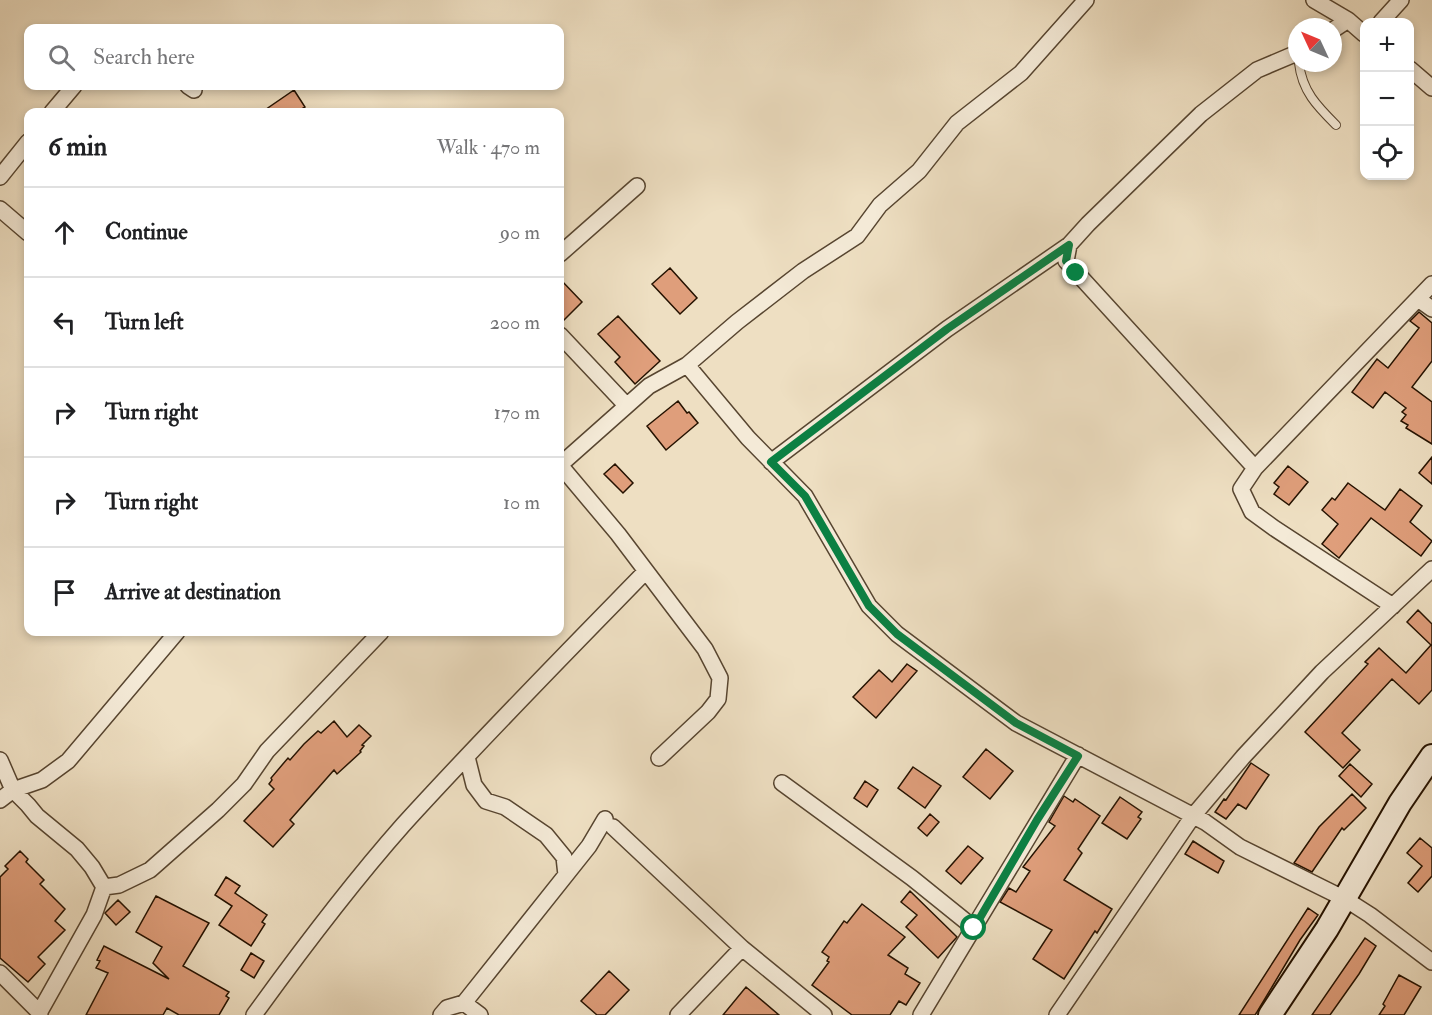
<!DOCTYPE html>
<meta charset="utf-8">
<style>
:root{--surface:#fff;--page:#f6f6f6;--text:#202124;--muted:#757577;--line:#e0e0e0}
body{margin:0;font-family:"IM FELL Double Pica",serif;background:var(--page);color:var(--text)}
.controls{position:absolute;right:18px;top:18px;display:grid;overflow:hidden;border-radius:12px;box-shadow:0 3px 9px #0003}
.controls button{width:54px;height:54px;display:grid;place-items:center;padding:0;border:0;border-bottom:2px solid var(--line);background:var(--surface);color:var(--text);font:30px sans-serif}
.compass{position:absolute;left:1288px;top:18px;width:54px;height:54px;border-radius:50%;background:var(--surface);box-shadow:0 3px 9px #0003;rotate:314deg}
.stop{position:absolute;width:18px;height:18px;margin:-14px;border:4px solid #0b8043;border-radius:50%;background:#fff}
.stop.end{background:#0b8043;border-color:#fff;box-shadow:0 2px 6px #0008}
.list{margin:0;padding:0;list-style:none}
h2{display:flex;justify-content:space-between;align-items:center;height:78px;margin:0;padding:0 24px;font-size:26px}
h2 small{font-size:20px;font-weight:400;color:var(--muted)}
.list li{display:grid;grid-template-columns:39px 1fr auto;gap:18px;align-items:center;box-sizing:border-box;height:90px;padding:0 24px;border-top:2px solid var(--line)}
.list b{display:block;font-size:22px;white-space:nowrap}
.list em{font-size:20px;font-style:normal;color:var(--muted)}
.icon{flex:none;width:33px;height:33px;fill:none;stroke:currentColor;stroke-width:2;stroke-linecap:round;stroke-linejoin:round}
.map{position:relative;flex:none;width:1432px;height:1015px;overflow:hidden}
.search{position:absolute;background:var(--surface);box-shadow:0 3px 9px #0003;left:24px;top:24px;width:540px;height:66px;display:flex;align-items:center;gap:15px;box-sizing:border-box;padding:0 21px;border-radius:12px;color:var(--muted);font-size:22px}
.panel{position:absolute;background:var(--surface);box-shadow:0 3px 9px #0003;left:24px;top:108px;width:540px;height:528px;border-radius:12px}
.map>svg:first-child{display:block}
.building{fill:#df9e7b;stroke:#251200;stroke-width:1.5}
.lines{fill:none;stroke-linecap:round;stroke-linejoin:round}
.lane-casing{stroke:#574530;stroke-width:10}
.street-casing{stroke:#574530;stroke-width:18}
.secondary-casing{stroke:#251200;stroke-width:26}
.lane{stroke:#f4ead7;stroke-width:8}
.street{stroke:#f4ead7;stroke-width:15}
.secondary{stroke:#f4ead7;stroke-width:22}
.route{stroke:#0b8043;stroke-width:8}
</style>
<div class="map">
<svg width="1432" height="1015" viewBox="0 0 1432 1015">
<rect width="100%" height="100%" fill="#eedfc2"/>
<filter id="stains"><feTurbulence type="fractalNoise" baseFrequency=".00333" numOctaves="4"/><feColorMatrix values="0 0 0 0 .2 0 0 0 0 .09 0 0 0 0 .02 0 0 0 .5 -.17"/></filter>
<radialGradient id="worn" r=".72"><stop offset=".6" stop-color="#630" stop-opacity="0"/><stop offset="1" stop-color="#630" stop-opacity=".3"/></radialGradient>
<path class="building" d="M294,90L305,107L297,112H262Z
M670,268L697,298L680,314L652,284Z
M560,279L582,302L560,324Z
M1419,312L1432,323V361L1412,387L1432,402V444L1406,428L1408,425L1401,421L1406,415L1402,412L1406,408L1385,392L1373,408L1352,392L1377,359L1388,368L1419,328L1410,321Z
M618,316L660,361L635,384L615,362L620,357L598,334Z
M678,401L687,413L689,412L698,423L666,450L647,426Z
M1432,457V484L1419,473Z
M615,464L633,483L623,493L604,474Z
M1288,466L1308,482L1289,505L1274,494L1279,487L1274,483Z
M1348,483L1385,510L1400,489L1422,506L1410,522L1432,541L1421,556L1371,518L1339,558L1322,544L1338,524L1322,510L1332,498L1335,500Z
M1418,610L1432,624V690L1419,704L1392,679L1342,733L1360,750L1343,768L1305,732L1368,664L1365,662L1379,648L1406,673L1431,645L1407,622Z
M907,664L917,671L876,718L853,697L879,670L892,682Z
M334,721L347,737L359,725L371,736L362,745L364,746L360,751L361,752L337,774L334,770L290,820L294,824L273,847L244,821L274,789L269,784L272,780L271,778L288,758L290,760L304,744L318,731L321,733Z
M986,749L1013,771L990,799L963,777Z
M1251,763L1269,775L1246,809L1238,804L1226,819L1215,812L1224,799L1226,800Z
M1350,764L1372,784L1361,797L1339,776Z
M913,767L941,786L925,808L898,788Z
M865,781L878,790L867,807L854,798Z
M1352,794L1366,808L1344,830L1342,828L1312,872L1294,863L1319,827Z
M1064,796L1073,802L1075,799L1100,816L1078,849L1082,853L1064,880L1112,909L1097,933L1095,931L1064,979L1033,959L1052,930L1000,902L1009,888L1016,892L1030,871L1023,867L1055,826L1049,822Z
M1120,797L1142,812L1138,817L1141,819L1127,839L1102,823Z
M930,814L939,822L927,836L918,828Z
M1420,838L1432,848V876L1418,892L1408,883L1422,866L1407,853Z
M1193,841L1224,861L1218,873L1185,854Z
M968,846L983,858L961,884L946,871Z
M20,851L28,859L26,862L44,880L40,884L65,909L55,921L65,930L38,957L45,964L28,982L0,958V877L8,869L5,866Z
M226,877L240,886L235,893L267,915L262,922L265,924L251,946L219,925L232,906L215,895Z
M910,891L957,937L938,958L906,927L917,915L901,902Z
M156,896L209,923L183,966L229,992L226,996L229,998L219,1015H179L167,1008L163,1015H86L108,973L96,968L100,961L97,960L104,946L169,979L153,963L162,947L136,932Z
M118,900L130,912L116,925L105,913Z
M862,904L905,937L888,955L908,968L905,974L920,983L906,1005L899,1001L890,1015H852L812,985L829,962L827,961L829,957L822,952L844,921L847,923Z
M1308,908L1318,915L1300,940L1257,1012L1255,1015H1239Z
M1365,938L1376,946L1359,974L1330,1015H1312Z
M251,953L264,961L254,978L241,970Z
M609,971L629,990L605,1015H597L581,1001Z
M1399,975L1421,987L1404,1015H1379L1385,1006L1383,1004Z
M746,987L779,1015H723Z"/>
<g class="lines">
<g class="lane-casing">
<path id="lane" d="M1299,63C1302,91 1317,106 1336,125"/>
</g>
<g class="street-casing">
<path id="street" d="M1314,0L1348,20L1364,34
M1381,22L1401,0
M1333,30L1348,20
M1410,69L1432,88
M188,86L194,90
M52,112L74,86
M0,177L28,142
M0,209L28,233
M560,254L637,186
M1418,299L1432,309
M560,335L626,405
M687,365L748,438L805,496L869,606L897,634L1016,723L1205,822L1240,847L1345,899L1370,915L1432,962
M771,462L947,329L1069,245
M560,465L649,386L687,365L737,322L803,271L857,236L880,205L919,171L957,123L1021,73L1086,0
M560,465L618,534L705,649L720,678L718,699L708,712L659,758
M1255,468L1066,261L1069,245L1088,224L1201,114L1257,70L1297,53
M1393,606L1274,528L1252,512L1241,489L1255,468L1432,284
M467,757L474,785L486,801L505,807L546,835L564,857L566,875
M0,760L13,790L28,805L37,816L77,849L92,867L104,887L94,915L38,1015
M782,783L912,878L974,928
M0,800L13,790L42,780L68,761L177,632
M613,827L742,948L824,1015
M104,887L119,885L150,870L218,810L244,784L267,751L381,632
M0,973L40,1013
M464,1003L589,846L605,819
M254,1015C301,950 350,885 403,825C482,738 564,655 646,571
M441,1015L447,1008L464,1003L480,1015
M678,1015L742,948
M921,1015L1078,755
M1057,1015L1193,816L1243,757L1322,672L1432,569"/>
</g>
<g class="secondary-casing">
<path id="secondary" d="M1270,1015L1327,929L1400,803L1432,756"/>
</g>
<use href="#lane" class="lane"/>
<use href="#street" class="street"/>
<use href="#secondary" class="secondary"/>
</g>
<g class="lines">
<path class="route" d="M974,928L1037,820L1078,756L1016,723L897,634L869,606L805,496L771,462L947,329L1069,245L1066,261L1076,273"/>
</g>
<rect width="100%" height="100%" filter="url(#stains)"/>
<rect width="100%" height="100%" fill="url(#worn)"/>
</svg>
<div class="controls">
<button>+</button>
<button>−</button>
<button><svg class="icon" aria-label="locate" viewBox="0 0 24 24"><circle cx="12" cy="12" r="6"/><path d="M12 2v4M12 18v4M2 12h4M18 12h4"/></svg></button>
</div>
<svg class="compass" viewBox="-18 -18 36 36"><path d="M0-13l5 13h-10z" fill="#e53935"/><path d="M0 13l5-13h-10z" fill="#757577"/></svg>
<div class="stop" style="left:974px;top:928px"></div>
<div class="stop end" style="left:1076px;top:273px"></div>
<div class="search"><svg class="icon" aria-label="search" viewBox="0 0 24 24"><circle cx="10" cy="10" r="6"/><path d="M15 15l6 6"/></svg>Search here</div>
<section class="panel">
<h2>6 min<small>Walk · 470 m</small></h2>
<ul class="list">
<li><svg class="icon" aria-label="ahead" viewBox="0 0 24 24"><path d="M12 20V5M6 11l6-6 6 6"/></svg><div><b>Continue</b></div><em>90 m</em></li>
<li><svg class="icon" aria-label="left" viewBox="0 0 24 24"><path d="M17 20v-9H6M10 6l-5 5 5 5"/></svg><div><b>Turn left</b></div><em>200 m</em></li>
<li><svg class="icon" aria-label="right" viewBox="0 0 24 24"><path d="M7 20v-9h11M14 6l5 5-5 5"/></svg><div><b>Turn right</b></div><em>170 m</em></li>
<li><svg class="icon" aria-label="right" viewBox="0 0 24 24"><path d="M7 20v-9h11M14 6l5 5-5 5"/></svg><div><b>Turn right</b></div><em>10 m</em></li>
<li><svg class="icon" aria-label="arrive" viewBox="0 0 24 24"><path d="M6 21V4h12l-3 4 3 4H6"/></svg><div><b>Arrive at destination</b></div></li>
</ul>
</section>
</div>
